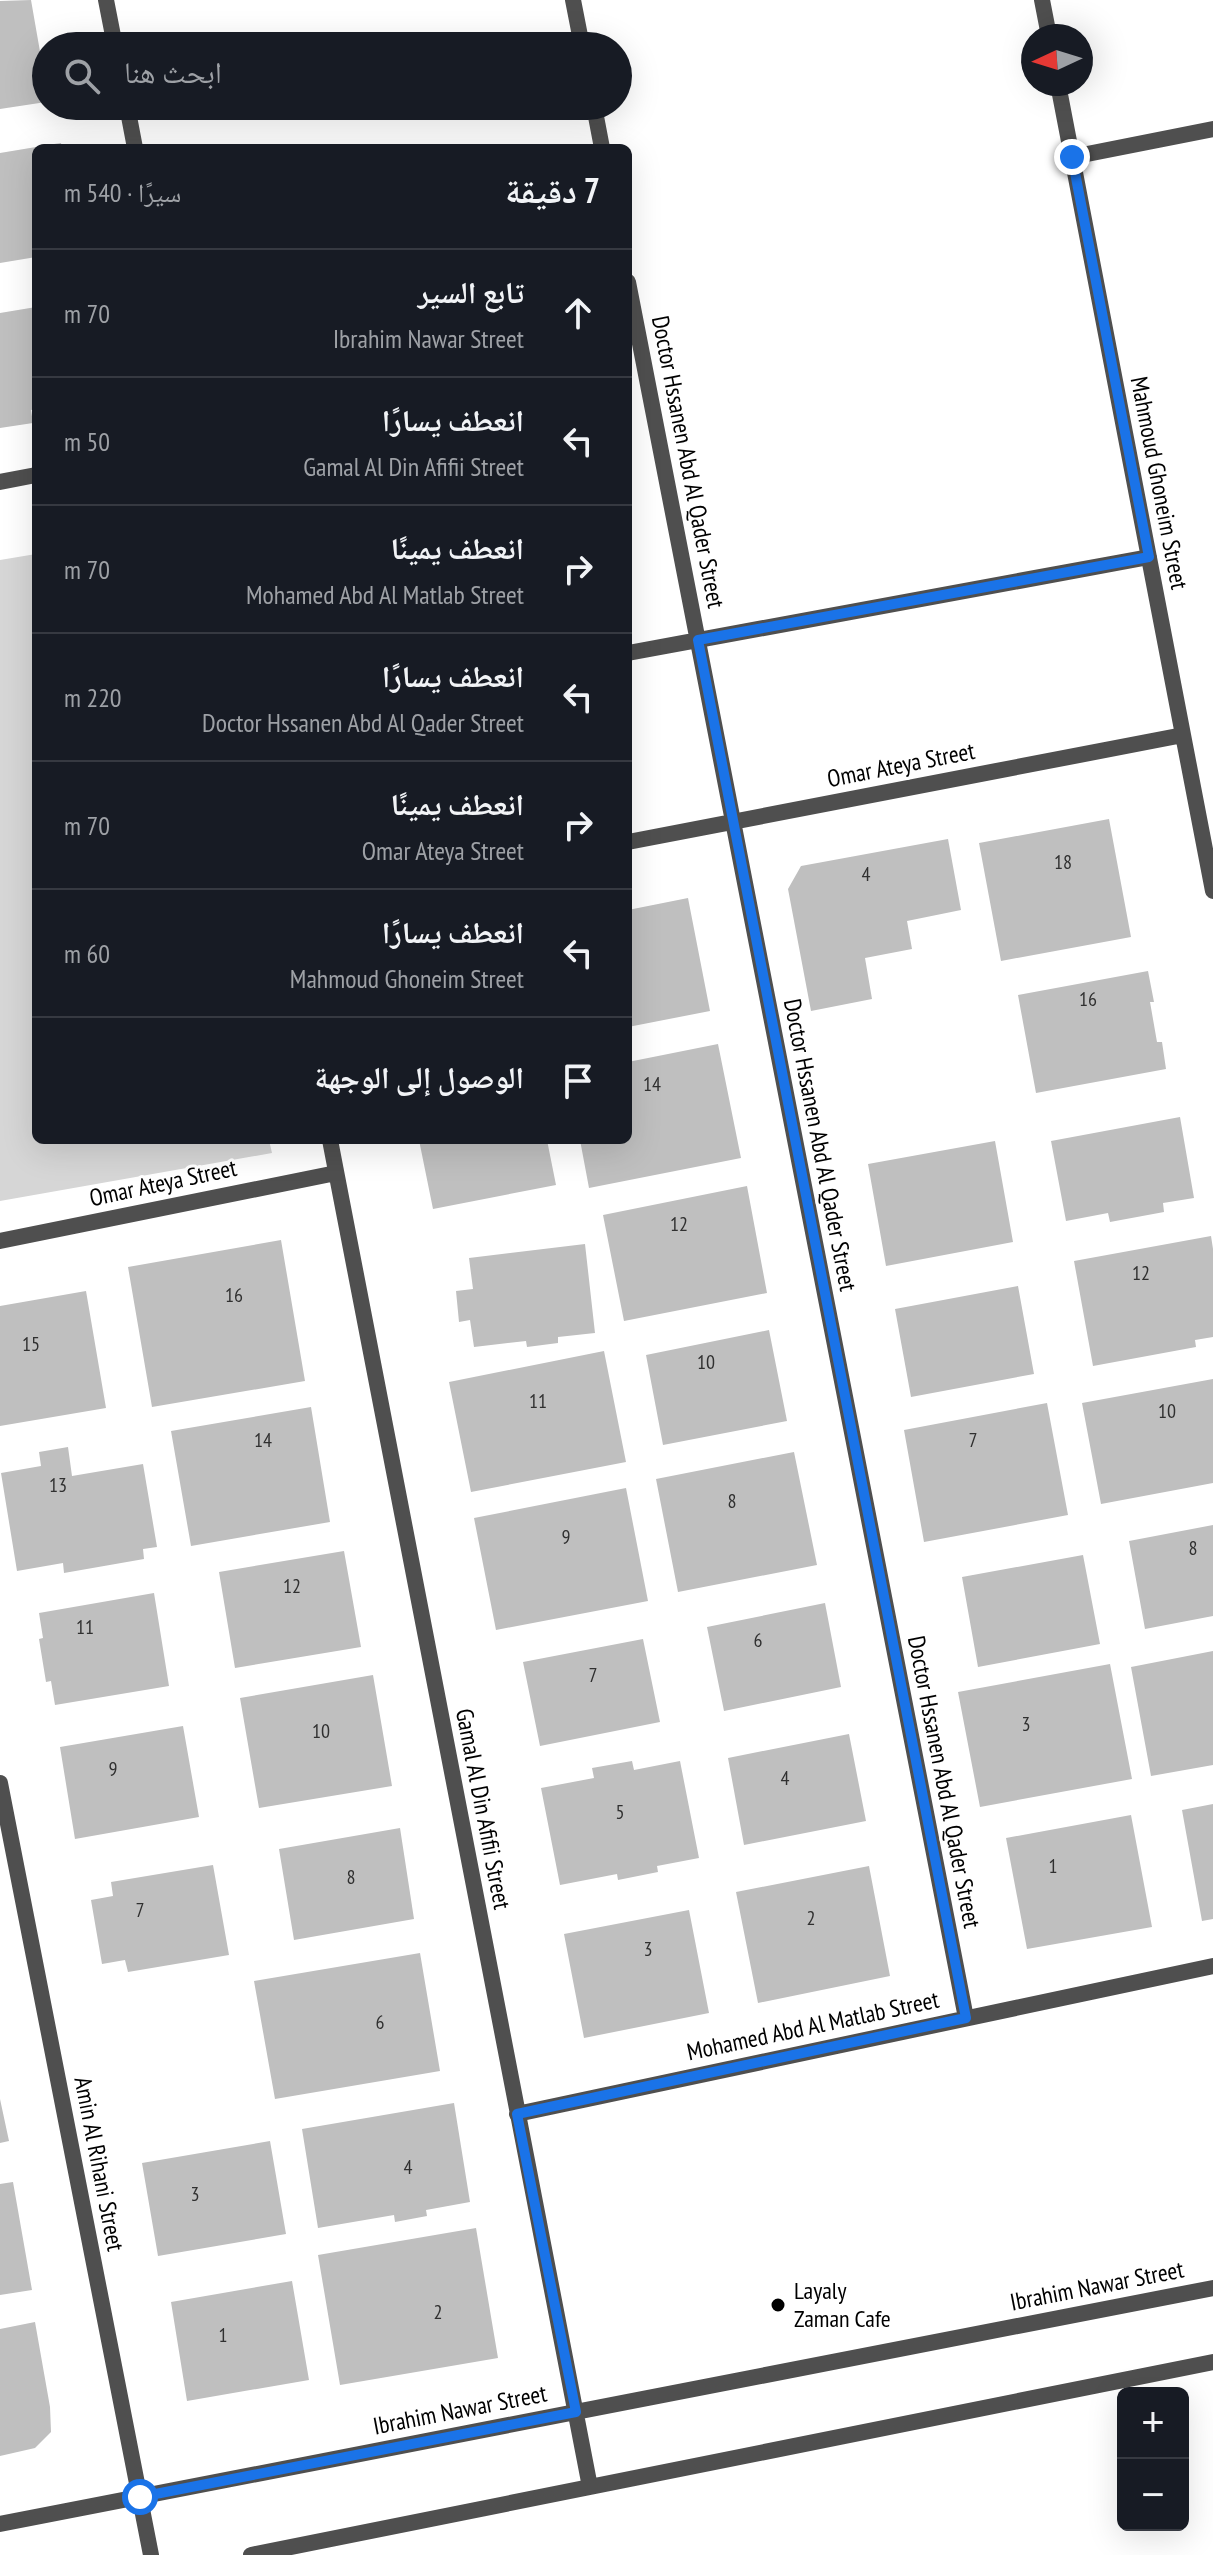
<!DOCTYPE html>
<html lang="ar">
<meta charset="utf-8">
<style>
:root{--surface:#171b24;--page:#242831;--text:#f1f3f6;--muted:#9ea1a6;--line:#363941}
body{margin:0;font-family:"PT Sans Narrow","Noto Naskh Arabic",sans-serif;background:var(--page);color:var(--text);direction:rtl}
.controls{position:absolute;right:24px;bottom:24px;display:grid;overflow:hidden;border-radius:12px;box-shadow:0 8px 32px #0002}
.controls button{width:72px;height:72px;display:grid;place-items:center;padding:0;border:0;border-bottom:2px solid var(--line);background:var(--surface);color:var(--text);font:40px sans-serif}
.compass{position:absolute;left:1021px;top:24px;width:72px;height:72px;border-radius:50%;background:var(--surface);box-shadow:0 8px 32px #0002;rotate:266deg}
.stop{position:absolute;width:24px;height:24px;margin:-18px;border:6px solid #1a73e8;border-radius:50%;background:#fff}
.stop.end{background:#1a73e8;border-color:#fff;box-shadow:0 2px 8px #0008}
.list{margin:0;padding:0;list-style:none}
h2{display:flex;justify-content:space-between;align-items:center;height:104px;margin:0;padding:0 32px;font-size:34px}
h2 small{font-size:26px;font-weight:400;color:var(--muted)}
.list li{display:grid;grid-template-columns:52px 1fr auto;gap:24px;align-items:center;box-sizing:border-box;height:128px;padding:0 32px;border-top:2px solid var(--line)}
.list b{display:block;font-size:30px;white-space:nowrap}
.list p{margin:0;font-size:26px;white-space:nowrap;color:var(--muted)}
.list em{font-size:26px;font-style:normal;color:var(--muted)}
.icon{flex:none;width:44px;height:44px;fill:none;stroke:currentColor;stroke-width:2;stroke-linecap:round;stroke-linejoin:round}
.map{position:relative;flex:none;width:1213px;height:2555px;overflow:hidden;direction:ltr}
.search{position:absolute;background:var(--surface);box-shadow:0 8px 32px #0002;left:32px;top:32px;width:600px;height:88px;display:flex;align-items:center;gap:20px;box-sizing:border-box;padding:0 28px;border-radius:44px;color:var(--muted);font-size:30px}
.panel{position:absolute;background:var(--surface);box-shadow:0 8px 32px #0002;left:32px;top:144px;width:600px;height:1000px;border-radius:12px;direction:rtl}
.map>svg:first-child{display:block}
.green{fill:#d6d6d6}
.building{fill:#bfbfbf}
.lines{fill:none;stroke-linecap:round;stroke-linejoin:round}
.minor{stroke:#4f4f4f;stroke-width:16}
.route{stroke:#1a73e8;stroke-width:10}
.poi-dot{fill:#000;stroke:#fff;stroke-width:3}
.labels{text-anchor:middle;stroke-width:6;stroke-linejoin:round;paint-order:stroke}
.number-label{font-size:20px;fill:#303030}
.street-label{font-size:24px;fill:#000;stroke:#fff}
.poi-label{font-size:24px;fill:#000;stroke:#fff;text-anchor:start}
</style>
<div class="map">
<svg width="1213" height="2555" viewBox="0 0 1213 2555">
<rect width="100%" height="100%" fill="#fff"/>
<path class="green" d="M36,554V1140H269L272,1153L0,1201V560Z"/>
<path class="building" d="M31,0L46,86V102L0,109V1Z
M61,143L62,148H40V146Z
M36,147V257L0,263V153Z
M36,307V409L31,410L33,423L0,428V313Z
M1109,819L1131,937L1001,961L979,843Z
M948,839L961,910L907,921L912,949L865,958L872,999L811,1011L788,889L801,866Z
M688,898L710,1011L628,1027V910Z
M1148,971L1154,1002H1150L1157,1042H1162L1166,1069L1036,1093L1018,995Z
M718,1044L741,1158L589,1188L580,1140H628V1062Z
M1180,1117L1194,1198L1163,1203L1164,1212L1110,1222L1108,1213L1066,1221L1051,1141Z
M419,1140H547L556,1185L433,1209Z
M995,1141L1013,1242L886,1266L868,1164Z
M747,1186L767,1293L624,1321L603,1215Z
M1211,1236L1213,1249V1337L1195,1340L1196,1347L1093,1366L1074,1261Z
M281,1240L305,1381L152,1407L128,1267Z
M585,1244L595,1333L558,1337V1343L527,1347L526,1341L474,1347L470,1320L459,1322L456,1291L473,1289L469,1258Z
M1018,1286L1034,1374L911,1397L895,1309Z
M86,1291L106,1408L0,1426V1306Z
M769,1330L787,1421L663,1445L646,1355Z
M604,1351L626,1462L471,1492L449,1382Z
M1213,1379V1483L1101,1504L1082,1403Z
M1047,1403L1068,1515L924,1542L904,1430Z
M311,1407L330,1522L191,1546L171,1431Z
M68,1447L72,1476L143,1464L157,1547L143,1549L144,1559L64,1573L63,1563L17,1571L1,1473L41,1466L39,1452Z
M794,1452L817,1565L678,1592L656,1479Z
M626,1488L648,1601L496,1630L474,1518Z
M1213,1525V1616L1145,1629L1129,1541Z
M344,1551L361,1647L235,1668L219,1572Z
M1083,1555L1100,1644L978,1667L962,1577Z
M154,1593L169,1686L55,1705L51,1681L46,1682L39,1639L43,1638L39,1613Z
M825,1603L841,1687L724,1711L707,1627Z
M643,1639L660,1722L540,1746L523,1662Z
M1213,1651V1765L1151,1776L1131,1667Z
M1110,1664L1132,1779L980,1807L958,1692Z
M373,1675L392,1786L259,1808L240,1698Z
M183,1726L199,1817L75,1839L60,1747Z
M849,1734L866,1821L744,1845L728,1758Z
M632,1761L634,1770L680,1761L699,1858L657,1866L658,1872L618,1880L617,1874L560,1885L541,1788L594,1778L592,1768Z
M1213,1804V1919L1202,1921L1182,1810Z
M1131,1815L1152,1927L1027,1949L1006,1838Z
M400,1828L414,1919L294,1940L279,1849Z
M213,1865L229,1955L128,1972L125,1960L102,1964L91,1900L113,1896L111,1882Z
M869,1866L890,1976L758,2003L736,1892Z
M689,1910L709,2013L584,2038L564,1934Z
M420,1953L440,2071L275,2099L254,1981Z
M0,2099L9,2141L0,2143Z
M454,2103L470,2202L426,2210L427,2216L395,2222L394,2215L318,2228L302,2129Z
M270,2141L286,2234L158,2256L142,2163Z
M13,2182L32,2290L0,2295V2184Z
M476,2228L498,2358L340,2385L318,2255Z
M292,2281L309,2380L187,2401L171,2302Z
M35,2322L50,2407L51,2432L35,2448L0,2456V2329Z"/>
<g class="lines">
<path class="minor" d="M106,0L115,46
M573,0L582,46
M1042,0L1049,36
M1058,84L1213,891
M127,106L135,148
M594,106L602,148
M1072,157L1213,129
M628,282L966,2018
M0,482L36,475
M628,653L1149,557
M628,842L1183,735
M330,1140L590,2487
M0,1241L336,1173
M0,1783L151,2555
M517,2114L1213,1966
M0,2524L1213,2288
M251,2555L1213,2362"/>
</g>
<g class="lines">
<path class="route" d="M140,2497L576,2412L517,2114L966,2018L698,640L1149,557L1072,157"/>
</g>
<circle class="poi-dot" cx="778" cy="2305" r="8"/>
<g class="labels">
<g class="number-label">
<text x="1063" y="869">18</text>
<text x="866" y="881">4</text>
<text x="1088" y="1006">16</text>
<text x="652" y="1091">14</text>
<text x="679" y="1231">12</text>
<text x="1141" y="1280">12</text>
<text x="234" y="1302">16</text>
<text x="31" y="1351">15</text>
<text x="706" y="1369">10</text>
<text x="538" y="1408">11</text>
<text x="1167" y="1418">10</text>
<text x="263" y="1447">14</text>
<text x="973" y="1447">7</text>
<text x="58" y="1492">13</text>
<text x="732" y="1508">8</text>
<text x="566" y="1544">9</text>
<text x="1193" y="1555">8</text>
<text x="292" y="1593">12</text>
<text x="85" y="1634">11</text>
<text x="758" y="1647">6</text>
<text x="593" y="1682">7</text>
<text x="1026" y="1731">3</text>
<text x="321" y="1738">10</text>
<text x="113" y="1776">9</text>
<text x="785" y="1785">4</text>
<text x="620" y="1819">5</text>
<text x="1053" y="1873">1</text>
<text x="351" y="1884">8</text>
<text x="140" y="1917">7</text>
<text x="811" y="1925">2</text>
<text x="648" y="1956">3</text>
<text x="380" y="2029">6</text>
<text x="408" y="2174">4</text>
<text x="195" y="2201">3</text>
<text x="438" y="2319">2</text>
<text x="223" y="2342">1</text>
</g>
<g class="street-label">
<text transform="translate(688 462) rotate(79)" y="8">Doctor Hssanen Abd Al Qader Street</text>
<text transform="translate(1159 483) rotate(79)" y="8">Mahmoud Ghoneim Street</text>
<text transform="translate(901 765) rotate(-11)" y="8">Omar Ateya Street</text>
<text transform="translate(820 1145) rotate(79)" y="8">Doctor Hssanen Abd Al Qader Street</text>
<text transform="translate(163 1183) rotate(-12)" y="8">Omar Ateya Street</text>
<text transform="translate(944 1782) rotate(79)" y="8">Doctor Hssanen Abd Al Qader Street</text>
<text transform="translate(483 1809) rotate(79)" y="8">Gamal Al Din Afifii Street</text>
<text transform="translate(813 2026) rotate(-12)" y="8">Mohamed Abd Al Matlab Street</text>
<text transform="translate(99 2164) rotate(79)" y="8">Amin Al Rihani Street</text>
<text transform="translate(1097 2286) rotate(-11)" y="8">Ibrahim Nawar Street</text>
<text transform="translate(460 2410) rotate(-11)" y="8">Ibrahim Nawar Street</text>
</g>
<g class="poi-label">
<text x="794" y="2299">Layaly<tspan x="794" dy="28">Zaman Cafe</tspan></text>
</g>
</g>
</svg>
<div class="controls">
<button>+</button>
<button>−</button>
</div>
<svg class="compass" viewBox="-18 -18 36 36"><path d="M0-13l5 13h-10z" fill="#e53935"/><path d="M0 13l5-13h-10z" fill="#9ea1a6"/></svg>
<div class="stop" style="left:140px;top:2497px"></div>
<div class="stop end" style="left:1072px;top:157px"></div>
<div class="search"><svg class="icon" aria-label="search" viewBox="0 0 24 24"><circle cx="10" cy="10" r="6"/><path d="M15 15l6 6"/></svg>ابحث هنا</div>
<section class="panel">
<h2>7 دقيقة<small>سيرًا · 540 m</small></h2>
<ul class="list">
<li><svg class="icon" aria-label="ahead" viewBox="0 0 24 24"><path d="M12 20V5M6 11l6-6 6 6"/></svg><div><b>تابع السير</b><p>Ibrahim Nawar Street</p></div><em>70 m</em></li>
<li><svg class="icon" aria-label="left" viewBox="0 0 24 24"><path d="M17 20v-9H6M10 6l-5 5 5 5"/></svg><div><b>انعطف يسارًا</b><p>Gamal Al Din Afifii Street</p></div><em>50 m</em></li>
<li><svg class="icon" aria-label="right" viewBox="0 0 24 24"><path d="M7 20v-9h11M14 6l5 5-5 5"/></svg><div><b>انعطف يمينًا</b><p>Mohamed Abd Al Matlab Street</p></div><em>70 m</em></li>
<li><svg class="icon" aria-label="left" viewBox="0 0 24 24"><path d="M17 20v-9H6M10 6l-5 5 5 5"/></svg><div><b>انعطف يسارًا</b><p>Doctor Hssanen Abd Al Qader Street</p></div><em>220 m</em></li>
<li><svg class="icon" aria-label="right" viewBox="0 0 24 24"><path d="M7 20v-9h11M14 6l5 5-5 5"/></svg><div><b>انعطف يمينًا</b><p>Omar Ateya Street</p></div><em>70 m</em></li>
<li><svg class="icon" aria-label="left" viewBox="0 0 24 24"><path d="M17 20v-9H6M10 6l-5 5 5 5"/></svg><div><b>انعطف يسارًا</b><p>Mahmoud Ghoneim Street</p></div><em>60 m</em></li>
<li><svg class="icon" aria-label="arrive" viewBox="0 0 24 24"><path d="M6 21V4h12l-3 4 3 4H6"/></svg><div><b>الوصول إلى الوجهة</b></div></li>
</ul>
</section>
</div>
